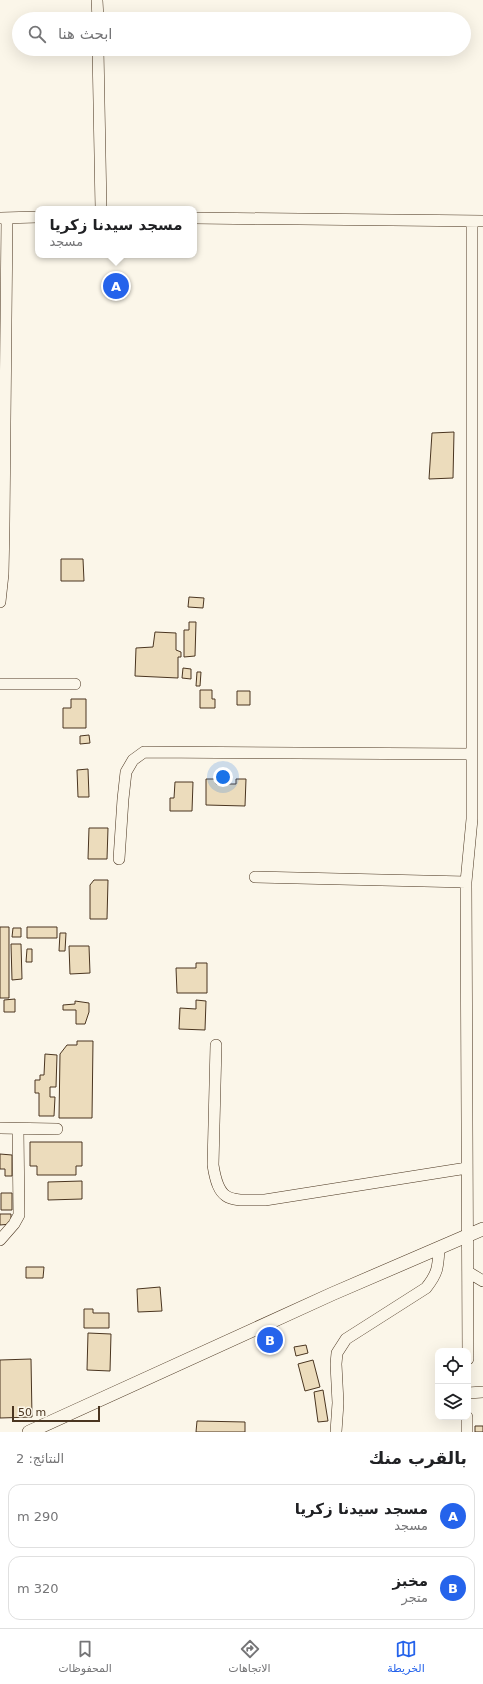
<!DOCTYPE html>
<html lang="ar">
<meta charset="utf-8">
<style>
:root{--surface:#fff;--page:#f2f2f2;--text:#202124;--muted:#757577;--line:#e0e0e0;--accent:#2563eb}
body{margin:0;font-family:"DejaVu Sans",Cairo,sans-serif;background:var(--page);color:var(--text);direction:rtl}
.controls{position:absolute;right:12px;bottom:12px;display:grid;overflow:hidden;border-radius:8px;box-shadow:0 4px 16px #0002}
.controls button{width:36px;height:36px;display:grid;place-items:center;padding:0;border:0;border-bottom:1px solid var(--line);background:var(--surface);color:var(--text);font:20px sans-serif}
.scale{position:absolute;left:12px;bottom:10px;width:88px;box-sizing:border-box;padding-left:4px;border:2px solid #4a3520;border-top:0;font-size:11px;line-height:14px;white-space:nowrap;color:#4a3520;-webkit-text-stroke:3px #fbf6e9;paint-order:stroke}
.you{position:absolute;left:223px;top:777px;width:14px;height:14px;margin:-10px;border:3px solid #fff;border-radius:50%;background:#1a73e8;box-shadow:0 0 0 6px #1a73e833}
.badge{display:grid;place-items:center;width:26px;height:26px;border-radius:50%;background:var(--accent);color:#fff;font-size:13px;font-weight:700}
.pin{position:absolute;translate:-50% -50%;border:2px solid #fff;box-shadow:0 1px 4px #0006}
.popup{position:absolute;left:35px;top:206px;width:162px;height:52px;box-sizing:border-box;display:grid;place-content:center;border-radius:8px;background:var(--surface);filter:drop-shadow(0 1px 3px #0005);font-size:13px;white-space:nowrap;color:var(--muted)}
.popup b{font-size:15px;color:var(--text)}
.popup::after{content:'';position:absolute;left:50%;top:100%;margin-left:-8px;border:8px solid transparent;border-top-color:var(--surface)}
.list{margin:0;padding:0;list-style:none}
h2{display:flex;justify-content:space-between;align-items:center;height:52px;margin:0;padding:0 16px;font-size:17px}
h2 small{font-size:13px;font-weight:400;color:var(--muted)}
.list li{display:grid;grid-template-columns:26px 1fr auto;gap:12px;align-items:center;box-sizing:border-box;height:64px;margin:0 8px 8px;padding:0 8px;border:1px solid var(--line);border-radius:12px}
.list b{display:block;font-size:15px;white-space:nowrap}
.list p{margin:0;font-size:13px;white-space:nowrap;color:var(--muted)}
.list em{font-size:13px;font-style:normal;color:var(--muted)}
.icon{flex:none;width:22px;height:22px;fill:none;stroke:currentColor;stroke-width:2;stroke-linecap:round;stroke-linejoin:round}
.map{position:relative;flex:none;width:483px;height:1432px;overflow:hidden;direction:ltr}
.search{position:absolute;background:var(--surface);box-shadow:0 4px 16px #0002;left:12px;right:12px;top:12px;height:44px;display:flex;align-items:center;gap:10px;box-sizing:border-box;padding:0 14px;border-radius:22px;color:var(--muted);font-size:15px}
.sheet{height:196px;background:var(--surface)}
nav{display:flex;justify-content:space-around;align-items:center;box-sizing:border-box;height:56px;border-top:1px solid var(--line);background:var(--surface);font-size:11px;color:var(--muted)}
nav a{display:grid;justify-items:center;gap:2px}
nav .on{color:var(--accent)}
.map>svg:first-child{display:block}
.building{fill:#ecdcbc;stroke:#4a3520}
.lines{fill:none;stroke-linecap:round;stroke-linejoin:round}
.minor-casing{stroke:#4a3520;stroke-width:12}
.tertiary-casing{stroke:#4a3520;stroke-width:14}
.minor{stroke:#fbf6e9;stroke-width:11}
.tertiary{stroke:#fbf6e9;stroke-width:13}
</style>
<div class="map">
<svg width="483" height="1432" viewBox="0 0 483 1432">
<rect width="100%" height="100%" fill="#fbf6e9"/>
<path class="building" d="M454,432L453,478L429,479L432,433Z
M61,559H83L84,581H61Z
M189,597L204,598L203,608L188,607Z
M189,622H196L195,656L184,657V630H189Z
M155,632L176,633V650L181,652V657H178V678L135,676L136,648L153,647Z
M183,668L191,669V679L182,678Z
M197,672H201L200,686H196Z
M200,690H212V699H215V708H200Z
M237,691H250V705H237Z
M71,699H86V728H63V708H71Z
M89,735L90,743L80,744V736Z
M88,769L89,797H78L77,770Z
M206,779H216V784H236V779H246L245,806L206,805Z
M175,782H193L192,811H170V798H174Z
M89,828H108L107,859H88Z
M94,880H108L107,919H90V885Z
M0,927H9V998H0Z
M27,927H57V938H27Z
M13,928H21V937H12Z
M60,933H66L65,951H59Z
M11,944H21L22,979L12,980Z
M69,946H89L90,973L70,974Z
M27,949H32V962H26Z
M196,963H207V993H177L176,968H196Z
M15,999V1012H4V1000Z
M196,1000L206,1001L205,1030L179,1029L180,1008L196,1009Z
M75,1001L89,1003V1012L85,1024H76V1010H63V1005L75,1004Z
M77,1041H93L92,1118H59L60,1054L67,1045H77Z
M45,1054L57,1055L56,1087H50V1097H55L54,1116H39V1093H35V1080H40V1075H44Z
M30,1142H82V1166H76V1175H37V1166H30Z
M0,1154L12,1155V1176H5V1169H0Z
M82,1181V1199L48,1200V1182Z
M1,1193H12V1210H1Z
M0,1214H11V1224L0,1225Z
M26,1267H44L43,1278H26Z
M160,1287L162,1311L138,1312L137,1289Z
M84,1309H93V1313H109V1328H84Z
M88,1333L111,1334L110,1371L87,1370Z
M306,1345L308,1353L296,1356L294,1347Z
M31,1359L32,1417L0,1418V1360Z
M313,1360L320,1387L305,1391L298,1364Z
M323,1390L328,1421L318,1422L314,1392Z
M197,1421L245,1422V1432H196Z
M475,1426H483V1432H475Z"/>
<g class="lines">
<g class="minor-casing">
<path id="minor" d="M97,0L98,19
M98,49L101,209
M1,218L38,217
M194,218L483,221
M0,602L3,574L4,525L7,218
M0,684H75
M119,859L123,799L126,772L133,760L144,752L472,754
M255,877L466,882
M216,1045L213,1165C219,1204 230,1200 265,1200L467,1168
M0,1128L57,1129
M0,1240L14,1224L19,1215L18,1129
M468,1272L483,1281
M468,1359L466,882L472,819V222
M468,1393L483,1392
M336,1432L338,1403L336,1364L337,1353L346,1339L426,1288C438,1273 438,1267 439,1249
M467,1432V1417"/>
</g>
<g class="tertiary-casing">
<path id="tertiary" d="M29,1432L332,1294L483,1229"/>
</g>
<use href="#minor" class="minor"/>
<use href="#tertiary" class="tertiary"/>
</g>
</svg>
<div class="controls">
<button><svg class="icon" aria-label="locate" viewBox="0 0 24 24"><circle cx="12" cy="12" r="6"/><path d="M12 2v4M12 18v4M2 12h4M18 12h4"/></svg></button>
<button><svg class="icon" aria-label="layers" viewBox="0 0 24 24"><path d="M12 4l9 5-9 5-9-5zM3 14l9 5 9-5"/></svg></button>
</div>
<div class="scale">50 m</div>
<div class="you"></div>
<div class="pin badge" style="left:116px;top:286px">A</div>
<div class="popup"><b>مسجد سيدنا زكريا</b>مسجد</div>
<div class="pin badge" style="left:270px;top:1340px">B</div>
<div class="search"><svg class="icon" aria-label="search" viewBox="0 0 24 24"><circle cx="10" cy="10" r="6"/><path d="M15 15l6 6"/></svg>ابحث هنا</div>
</div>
<section class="sheet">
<h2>بالقرب منك<small>النتائج: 2</small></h2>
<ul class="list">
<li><span class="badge">A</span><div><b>مسجد سيدنا زكريا</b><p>مسجد</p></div><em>290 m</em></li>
<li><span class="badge">B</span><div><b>مخبز</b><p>متجر</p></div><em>320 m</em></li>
</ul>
</section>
<nav>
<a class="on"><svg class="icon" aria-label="map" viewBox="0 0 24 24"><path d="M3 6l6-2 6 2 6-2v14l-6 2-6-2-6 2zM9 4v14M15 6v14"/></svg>الخريطة</a>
<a><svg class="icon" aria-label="directions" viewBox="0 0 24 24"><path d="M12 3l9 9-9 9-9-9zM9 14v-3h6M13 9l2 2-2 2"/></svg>الاتجاهات</a>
<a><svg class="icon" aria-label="saved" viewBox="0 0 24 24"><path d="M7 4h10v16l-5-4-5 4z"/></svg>المحفوظات</a>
</nav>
